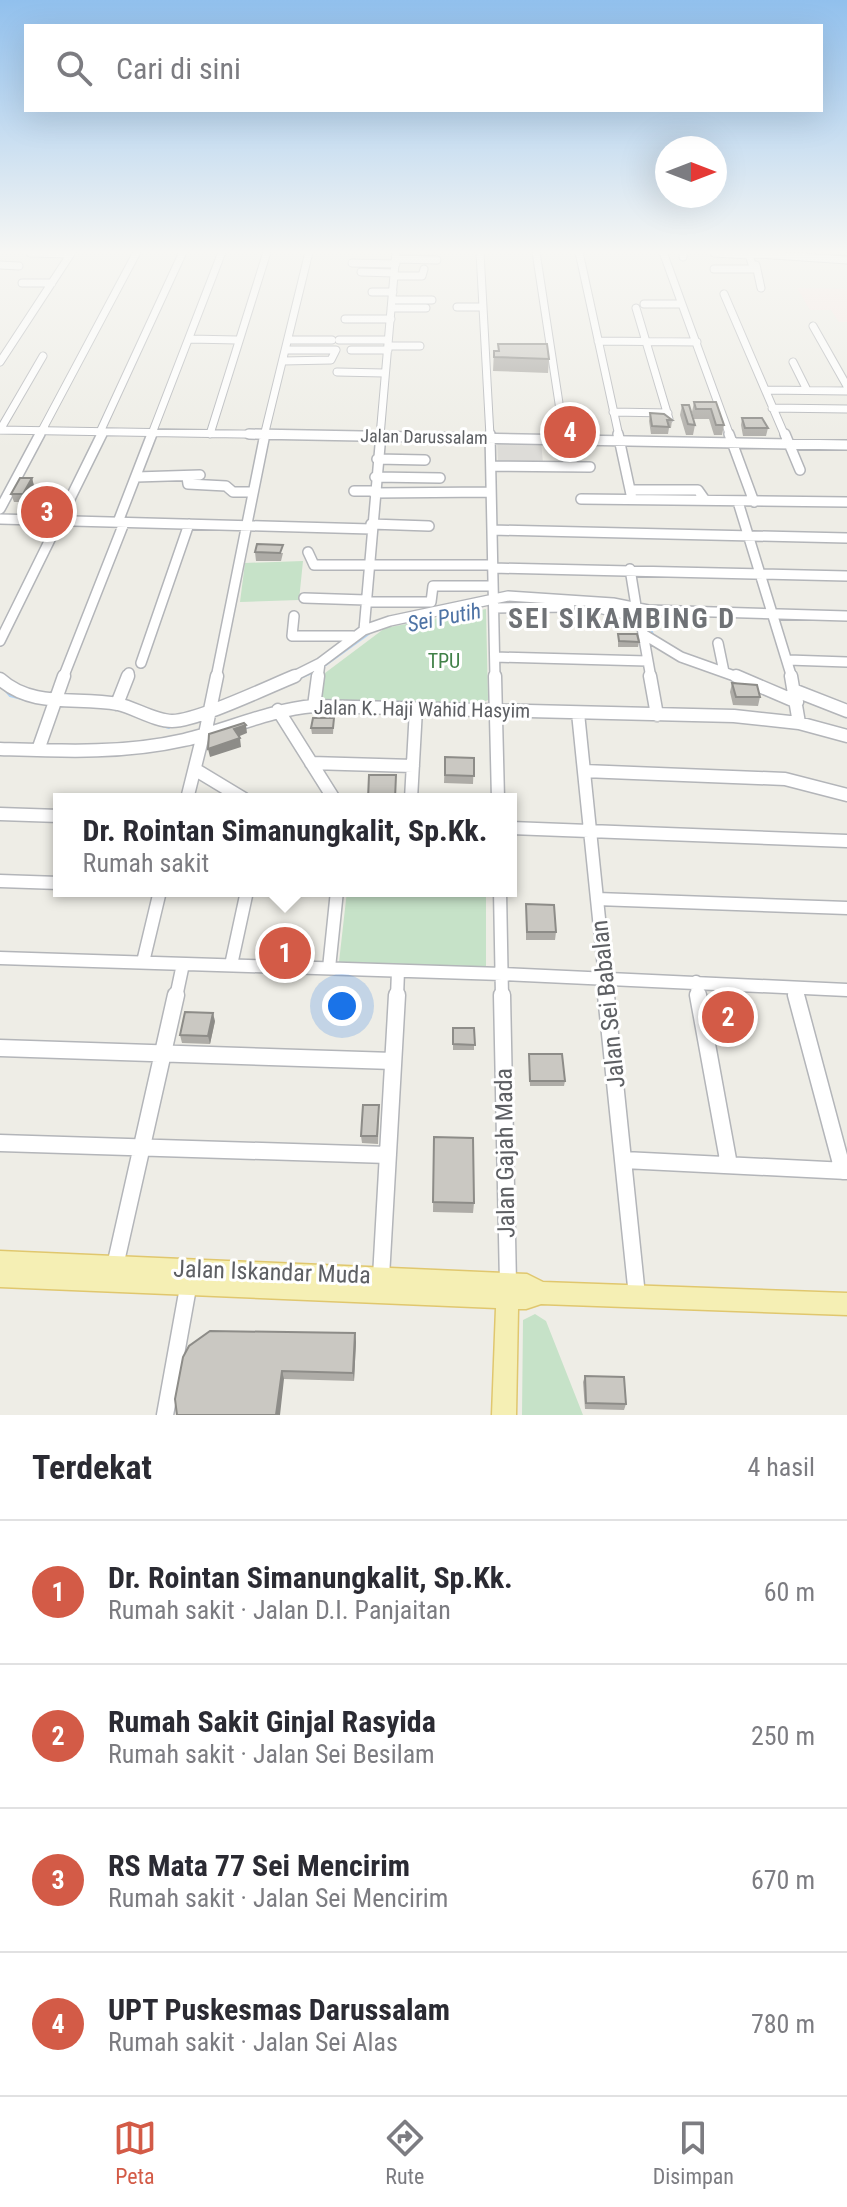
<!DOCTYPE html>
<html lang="id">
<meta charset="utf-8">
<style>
:root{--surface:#fff;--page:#f2f2f3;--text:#2b2b33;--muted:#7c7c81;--line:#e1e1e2;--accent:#d35b47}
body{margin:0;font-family:"Roboto Condensed",sans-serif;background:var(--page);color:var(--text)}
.compass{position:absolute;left:655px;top:136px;width:72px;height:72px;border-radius:50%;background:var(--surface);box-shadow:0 8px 32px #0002;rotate:90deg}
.you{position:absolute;left:342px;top:1006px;width:28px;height:28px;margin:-20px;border:6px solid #fff;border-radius:50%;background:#1a73e8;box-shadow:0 0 0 12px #1a73e833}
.badge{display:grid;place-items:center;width:52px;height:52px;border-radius:50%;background:var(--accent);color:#fff;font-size:26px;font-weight:700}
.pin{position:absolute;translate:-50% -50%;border:4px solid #fff;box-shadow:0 2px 8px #0006}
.popup{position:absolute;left:53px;top:793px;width:464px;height:104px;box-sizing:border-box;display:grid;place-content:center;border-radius:0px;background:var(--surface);filter:drop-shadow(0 2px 6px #0005);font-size:26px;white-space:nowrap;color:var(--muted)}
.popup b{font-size:30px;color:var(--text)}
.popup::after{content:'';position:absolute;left:50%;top:100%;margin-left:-16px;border:16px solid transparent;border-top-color:var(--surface)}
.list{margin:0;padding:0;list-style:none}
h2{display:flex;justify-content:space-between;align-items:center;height:104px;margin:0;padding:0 32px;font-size:34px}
h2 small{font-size:26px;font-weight:400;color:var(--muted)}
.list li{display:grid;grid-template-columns:52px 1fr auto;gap:24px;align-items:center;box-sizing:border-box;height:144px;padding:0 32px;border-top:2px solid var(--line)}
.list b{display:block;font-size:30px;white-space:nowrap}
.list p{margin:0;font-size:26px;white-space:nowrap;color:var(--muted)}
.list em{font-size:26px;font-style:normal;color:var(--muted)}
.icon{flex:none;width:44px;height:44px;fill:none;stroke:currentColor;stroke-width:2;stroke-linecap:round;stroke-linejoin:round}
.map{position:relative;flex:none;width:847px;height:1415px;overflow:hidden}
.search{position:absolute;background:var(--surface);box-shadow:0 8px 32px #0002;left:24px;right:24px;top:24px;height:88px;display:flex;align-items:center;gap:20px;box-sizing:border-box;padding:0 28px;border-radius:0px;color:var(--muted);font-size:30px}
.sheet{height:680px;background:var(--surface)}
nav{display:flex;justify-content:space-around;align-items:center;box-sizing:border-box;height:112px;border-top:2px solid var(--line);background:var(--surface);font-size:22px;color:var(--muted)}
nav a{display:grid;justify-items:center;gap:4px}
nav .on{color:var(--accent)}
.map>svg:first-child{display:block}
.industrial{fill:#dddcd8}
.medical{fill:#f8e8e5}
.green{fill:#c6e2c8}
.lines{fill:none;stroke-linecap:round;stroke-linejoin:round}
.stream{stroke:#b0d2f4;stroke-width:2}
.minor-far3-casing{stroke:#b3b5b9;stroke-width:9}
.minor-far2-casing{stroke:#b3b5b9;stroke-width:12}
.minor-far1-casing{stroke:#b3b5b9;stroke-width:15}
.minor-casing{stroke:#b3b5b9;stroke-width:19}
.major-casing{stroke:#e0c76e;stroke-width:3}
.minor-far3{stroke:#fff;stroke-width:7}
.minor-far2{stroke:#fff;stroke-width:9}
.minor-far1{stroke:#fff;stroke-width:12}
.minor{stroke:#fff;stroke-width:16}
.major{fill:#f5efb4;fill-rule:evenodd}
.wall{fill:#aeaca7}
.shaded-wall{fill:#8d8c88}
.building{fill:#cac8c2;stroke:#8d8c88;stroke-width:2}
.labels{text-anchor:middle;stroke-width:6;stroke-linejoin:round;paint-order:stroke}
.far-street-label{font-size:18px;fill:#5e6064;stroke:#fff}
.park-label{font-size:20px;fill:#418148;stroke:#fff}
.street-label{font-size:20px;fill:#5e6064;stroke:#fff}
.water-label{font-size:22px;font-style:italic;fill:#4e73a5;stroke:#fff}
.near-street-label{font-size:24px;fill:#5e6064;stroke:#fff}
.district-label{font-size:28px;font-weight:bold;letter-spacing:2px;fill:#6f7276;stroke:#fff}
</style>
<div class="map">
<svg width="847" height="1415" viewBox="0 0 847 1415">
<rect width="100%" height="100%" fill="#eeede6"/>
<path class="industrial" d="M497,440L541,441L543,463H498Z"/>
<path class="medical" d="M797,288L847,289V322H839L831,310H810Z"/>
<path class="green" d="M303,561L299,600L240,602L245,563Z
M486,609L488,700L479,704L317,702L321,676L385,628Z
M347,891H486V967L339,962Z
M535,1314L546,1321L583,1415H522L523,1320Z"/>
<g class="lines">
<path class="stream" d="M496,603L526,602
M639,612L647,619L654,637
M406,622L466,609
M323,667L373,631
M298,679L314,672
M4,689L10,696L37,703
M159,725L169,728"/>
<g class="minor-far3-casing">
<path id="minor-far3" d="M480,252L490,436
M536,252L564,436
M579,252L619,436
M663,252L730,436
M683,252V257
M729,252L847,260
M30,253L70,254
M714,253L749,255L752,264
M396,259L437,260
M352,263L396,264
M0,265L19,266
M756,265L761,288
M714,269H757
M361,272L394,273
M394,276H422L424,269
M22,283H52
M372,292H393
M724,294L785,436
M392,300H432
M644,304H681
M457,307H483
M391,308H426
M636,308L669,419
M345,319H391
M813,326L847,386
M190,339L237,340
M289,340H332
M339,340H388
M598,341L697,342
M388,346H420
M351,350H388
M283,361L331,360L336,350H286
M0,362L72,252
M793,362L807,390
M337,372L384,373
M766,390L847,391
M772,408L847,409
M613,412L668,413
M0,430L362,436
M0,430L43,356
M100,432L183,252
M210,434L267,252
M39,436L137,252
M101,436L103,432
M151,436L222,252
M264,436L309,252
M380,436L396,252"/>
</g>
<g class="minor-far2-casing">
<path id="minor-far2" d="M249,434L847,445
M490,434L495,678
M564,434L565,440
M618,434L632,499
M729,434L754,502
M785,434L800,470
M377,459L425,460
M491,466L590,467
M136,477L200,475
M187,477L188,484L226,486L233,492H253
M375,477L440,478
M630,490H698L705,500
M354,491H374
M374,493L491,492
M581,499L847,502
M738,502L792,678
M0,509L40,434
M0,519L371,529
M118,522L152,434
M371,524L429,526
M492,530L847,538
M308,552L314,565H493
M493,568L847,576
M630,569L637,612
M304,598L366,600
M366,602H431L433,586H493
M494,608L570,607
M603,609L634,616L641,622L651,678
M294,616L292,636H353
M364,630L390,621L508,596L613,603L648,610L847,616
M643,634L681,657L740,678
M0,641L102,434
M718,643L724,672
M495,657L647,661
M788,660L847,662
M141,663L189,524
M63,678L124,523
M127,678L129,673
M216,678L265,434
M290,678L320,663
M318,678L320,663L364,630L381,434"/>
</g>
<g class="minor-far1-casing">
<path id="minor-far1" d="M495,676L498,799
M650,676L657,715
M736,676L797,702
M791,676L799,723
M0,679C33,709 78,696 118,704C135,708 155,721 172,721C197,721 268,687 295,676
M796,691L847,711
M117,704L128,676
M314,706L318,676
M278,710L334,799
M578,713L607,997
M205,734L217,676
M0,749C61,751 123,754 184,740C228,730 268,710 314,706L734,716L799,723L847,736
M38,750L64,676
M311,763L413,766
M196,770L244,799
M584,771L785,779L847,795
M187,799L203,735
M411,799L416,709
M0,814L59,816
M511,828L847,841
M0,881L59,883
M500,891L502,997
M597,899L847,908
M0,958L502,974L847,990
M143,962L160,891
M231,965L247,891
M329,968L337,891
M696,982L699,997
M794,989L796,997
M176,997L183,964
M397,997L398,971"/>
</g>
<g class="minor-casing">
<path id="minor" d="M502,995L508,1284
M606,995L637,1296
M698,995L729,1165
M796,995L843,1171
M0,1048L393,1061
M0,1143L388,1155
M624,1160L847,1171
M115,1266L176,995
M381,1277L397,995
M165,1415L189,1282"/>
</g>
<g class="major-casing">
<path id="major" d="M0,1251L527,1274L543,1282L847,1293V1315L541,1304L526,1309H518L516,1415H492L496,1308L0,1287Z"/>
</g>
<use href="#minor-far3" class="minor-far3"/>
<use href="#minor-far2" class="minor-far2"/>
<use href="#minor-far1" class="minor-far1"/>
<use href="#minor" class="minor"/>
<use href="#major" class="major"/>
</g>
<path class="wall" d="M498,344L549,359L548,373L493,371L494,351H498Z
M694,402H716L724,425L722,435H714L709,419H694L692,412Z
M682,405L695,425L693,435H686L680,415Z
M650,413L672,420L671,428H669L668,434H651L649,421Z
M742,418L768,428L766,436H743L741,425Z
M32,478L34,486L25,502H14L11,494Z
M55,505L56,510L55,513L37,512L36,507Z
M255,552L283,553L281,561H256Z
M618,634L639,642L638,647H618Z
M732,683L760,697L758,706L733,705L730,692Z
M334,718L333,734H312L311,728Z
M445,757L474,758L473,784L444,783Z
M173,891H201V895H174Z
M526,904L556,932L555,940H526Z
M716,994L746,1023L743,1031H720L714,1002Z
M215,1021L210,1044L182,1043L180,1035Z
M453,1028H474V1050H453Z
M529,1054L565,1081L564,1086H530Z
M379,1105L378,1144L362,1143L361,1136Z
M434,1137L474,1203L473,1213L433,1212Z
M355,1333L356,1342L354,1381L284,1379L177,1415Z
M585,1376L626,1404L624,1410L585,1409L583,1382Z"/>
<path class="shaded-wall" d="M32,478L34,486L25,502L23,494Z
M246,725L247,733L235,738L234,729Z
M240,738L241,747L210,757L208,749Z
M213,1013L215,1021L210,1044L208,1036Z
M355,1333L356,1342L354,1381L353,1373Z
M282,1371L284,1379L280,1415H276Z"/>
<path class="building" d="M498,344H547L549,359L494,357V351H499Z
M694,402H716L724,425H716L711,409H696Z
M682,405H689L695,425L688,424Z
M650,413L664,414L672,420H667L669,427L652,426Z
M742,418H762L768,428H745Z
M20,478H32L23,494H11Z
M39,503L55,505L53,508L36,507Z
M257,544L283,545L280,553L255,552Z
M618,634H637L639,642L619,641Z
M732,683L757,685L760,697H736Z
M313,718H334L333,728H311Z
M244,723L246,725L234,729L240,738L208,749L209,734Z
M445,757L474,758V776L445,775Z
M369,775H396L395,799H368Z
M526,904L554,905L556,932H527Z
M716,994H739L746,1023H722Z
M185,1012L213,1013L208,1036L180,1035Z
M453,1028H474L475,1045L453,1044Z
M529,1054H562L565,1081H530Z
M363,1105H379L377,1136H361Z
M434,1137L473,1138L474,1203L433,1202Z
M210,1331L355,1333L353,1373L282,1371L276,1415H177L175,1399L183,1357L189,1346Z
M585,1376L624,1377L626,1404L586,1403Z"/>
<linearGradient id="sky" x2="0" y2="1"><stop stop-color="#91c0ed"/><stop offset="0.56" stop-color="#f7f7f4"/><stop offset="1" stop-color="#f7f7f4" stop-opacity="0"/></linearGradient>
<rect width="847" height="450" fill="url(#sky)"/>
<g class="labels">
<g class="far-street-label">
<text transform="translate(424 437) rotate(1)" y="6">Jalan Darussalam</text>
</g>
<g class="park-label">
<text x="444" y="668">TPU</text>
</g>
<g class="street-label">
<text transform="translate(422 709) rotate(1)" y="7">Jalan K. Haji Wahid Hasyim</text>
</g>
<g class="water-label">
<text transform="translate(444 617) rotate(-11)" y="8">Sei Putih</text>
</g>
<g class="near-street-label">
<text transform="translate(608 1004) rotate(-96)" y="8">Jalan Sei Babalan</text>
<text transform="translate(505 1153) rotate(-91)" y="8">Jalan Gajah Mada</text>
<text transform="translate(272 1272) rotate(2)" y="8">Jalan Iskandar Muda</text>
</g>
<g class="district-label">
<text x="622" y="628">SEI SIKAMBING D</text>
</g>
</g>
</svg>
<svg class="compass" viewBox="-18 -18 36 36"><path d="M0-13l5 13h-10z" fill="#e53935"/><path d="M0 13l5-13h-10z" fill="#7c7c81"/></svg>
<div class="you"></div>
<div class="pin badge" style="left:285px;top:953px">1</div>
<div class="popup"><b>Dr. Rointan Simanungkalit, Sp.Kk.</b>Rumah sakit</div>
<div class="pin badge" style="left:728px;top:1017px">2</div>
<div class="pin badge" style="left:47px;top:512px">3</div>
<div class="pin badge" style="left:570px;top:432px">4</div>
<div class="search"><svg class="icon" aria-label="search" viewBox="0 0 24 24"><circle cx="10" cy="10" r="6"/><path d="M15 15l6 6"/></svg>Cari di sini</div>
</div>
<section class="sheet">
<h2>Terdekat<small>4 hasil</small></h2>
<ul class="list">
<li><span class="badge">1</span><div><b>Dr. Rointan Simanungkalit, Sp.Kk.</b><p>Rumah sakit · Jalan D.I. Panjaitan</p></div><em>60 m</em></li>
<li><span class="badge">2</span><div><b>Rumah Sakit Ginjal Rasyida</b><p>Rumah sakit · Jalan Sei Besilam</p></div><em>250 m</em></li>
<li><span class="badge">3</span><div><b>RS Mata 77 Sei Mencirim</b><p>Rumah sakit · Jalan Sei Mencirim</p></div><em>670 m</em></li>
<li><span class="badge">4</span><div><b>UPT Puskesmas Darussalam</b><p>Rumah sakit · Jalan Sei Alas</p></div><em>780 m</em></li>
</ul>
</section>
<nav>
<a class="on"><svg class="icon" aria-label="map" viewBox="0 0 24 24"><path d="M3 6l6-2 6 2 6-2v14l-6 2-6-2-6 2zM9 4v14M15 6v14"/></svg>Peta</a>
<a><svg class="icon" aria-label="directions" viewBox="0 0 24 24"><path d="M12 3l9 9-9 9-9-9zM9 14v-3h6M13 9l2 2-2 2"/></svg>Rute</a>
<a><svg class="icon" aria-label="saved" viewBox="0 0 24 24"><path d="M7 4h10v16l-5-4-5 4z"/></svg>Disimpan</a>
</nav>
